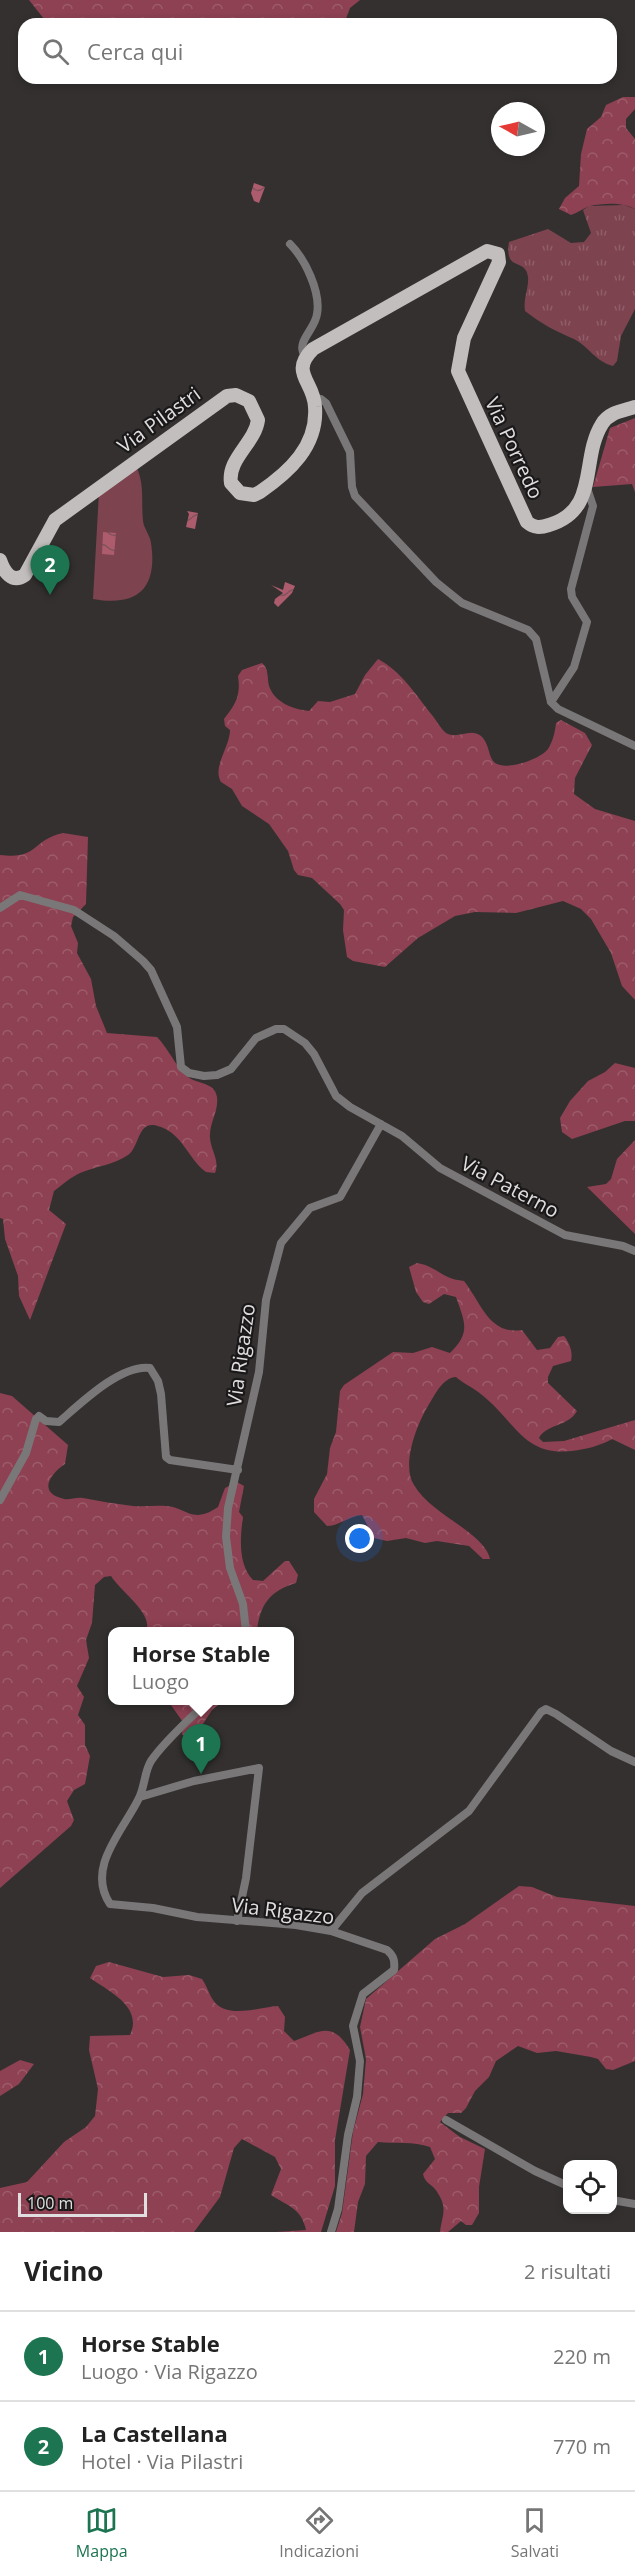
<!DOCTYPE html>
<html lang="it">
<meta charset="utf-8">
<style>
:root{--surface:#fff;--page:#f2f2f2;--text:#222;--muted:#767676;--line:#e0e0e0;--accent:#1c7450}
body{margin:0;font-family:"Open Sans",sans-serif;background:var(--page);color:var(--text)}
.controls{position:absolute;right:18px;bottom:18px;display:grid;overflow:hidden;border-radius:12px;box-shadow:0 3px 9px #0003}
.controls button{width:54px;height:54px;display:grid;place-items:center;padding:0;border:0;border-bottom:2px solid var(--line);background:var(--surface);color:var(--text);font:30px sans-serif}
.compass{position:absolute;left:491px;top:102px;width:54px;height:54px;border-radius:50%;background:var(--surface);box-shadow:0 3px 9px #0003;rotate:278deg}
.scale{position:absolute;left:18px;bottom:15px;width:129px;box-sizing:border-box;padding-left:6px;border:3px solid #e0dede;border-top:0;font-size:16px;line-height:21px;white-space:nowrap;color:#e0dede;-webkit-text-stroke:4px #1a1818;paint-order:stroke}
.you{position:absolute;left:360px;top:1539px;width:21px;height:21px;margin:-15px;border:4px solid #fff;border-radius:50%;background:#1a73e8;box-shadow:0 0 0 9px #1a73e833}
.badge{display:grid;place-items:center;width:39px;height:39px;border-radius:50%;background:var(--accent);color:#fff;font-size:20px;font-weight:700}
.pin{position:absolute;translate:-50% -50px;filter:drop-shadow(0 2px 3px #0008)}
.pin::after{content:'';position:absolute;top:32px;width:21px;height:18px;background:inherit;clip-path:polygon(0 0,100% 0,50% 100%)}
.popup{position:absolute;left:108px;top:1627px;width:186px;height:78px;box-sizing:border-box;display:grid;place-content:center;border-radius:12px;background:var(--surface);filter:drop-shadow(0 2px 4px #0005);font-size:20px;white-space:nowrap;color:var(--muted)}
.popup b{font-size:22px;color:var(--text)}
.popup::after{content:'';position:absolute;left:50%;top:100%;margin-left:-12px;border:12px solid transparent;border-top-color:var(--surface)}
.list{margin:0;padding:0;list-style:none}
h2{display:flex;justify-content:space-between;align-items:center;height:78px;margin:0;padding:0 24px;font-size:26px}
h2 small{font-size:20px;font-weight:400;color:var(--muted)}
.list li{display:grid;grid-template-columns:39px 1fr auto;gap:18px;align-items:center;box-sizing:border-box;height:90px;padding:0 24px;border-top:2px solid var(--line)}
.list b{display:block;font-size:22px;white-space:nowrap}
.list p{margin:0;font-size:20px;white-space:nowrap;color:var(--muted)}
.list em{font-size:20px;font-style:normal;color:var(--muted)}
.icon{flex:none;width:33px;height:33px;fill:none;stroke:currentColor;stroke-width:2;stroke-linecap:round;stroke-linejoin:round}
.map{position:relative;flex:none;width:635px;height:2232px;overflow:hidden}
.search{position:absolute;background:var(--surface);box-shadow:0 3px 9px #0003;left:18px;right:18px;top:18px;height:66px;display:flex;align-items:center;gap:15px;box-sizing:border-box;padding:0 21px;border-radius:18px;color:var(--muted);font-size:22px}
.sheet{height:258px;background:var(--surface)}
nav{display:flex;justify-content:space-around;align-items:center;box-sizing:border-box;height:84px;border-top:2px solid var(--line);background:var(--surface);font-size:16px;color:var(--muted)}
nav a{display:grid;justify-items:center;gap:3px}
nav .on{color:var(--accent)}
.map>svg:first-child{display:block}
.grass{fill:url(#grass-tufts)}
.forest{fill:url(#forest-crowns)}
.park{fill:#7d434f}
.water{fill:url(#water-waves)}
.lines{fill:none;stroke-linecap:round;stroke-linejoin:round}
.street{stroke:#7a7778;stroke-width:8}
.primary{stroke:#c3bebe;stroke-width:14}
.labels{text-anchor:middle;stroke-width:4.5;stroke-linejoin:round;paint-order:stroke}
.street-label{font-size:20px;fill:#e0dede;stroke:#1a1818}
</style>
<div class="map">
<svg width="635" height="2232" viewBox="0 0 635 2232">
<defs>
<pattern id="grass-tufts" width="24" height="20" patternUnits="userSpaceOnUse" patternTransform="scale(1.5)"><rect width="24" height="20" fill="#7d434f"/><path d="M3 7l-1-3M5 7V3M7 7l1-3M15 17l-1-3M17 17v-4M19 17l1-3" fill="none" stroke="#8f5e68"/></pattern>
<pattern id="forest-crowns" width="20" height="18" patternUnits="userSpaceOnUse" patternTransform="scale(1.5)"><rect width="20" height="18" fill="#8d4152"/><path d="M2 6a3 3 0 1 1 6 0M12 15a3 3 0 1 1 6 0" fill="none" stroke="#9d5c6a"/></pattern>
<pattern id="water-waves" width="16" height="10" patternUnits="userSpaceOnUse" patternTransform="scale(1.5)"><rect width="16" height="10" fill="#ac5c6d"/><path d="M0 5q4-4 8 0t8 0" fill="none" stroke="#82525c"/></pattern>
</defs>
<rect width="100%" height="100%" fill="#343030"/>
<path class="grass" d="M624,205L635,209V309L621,336L617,361L613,366C596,362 588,346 574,339C557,332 540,323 525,311C523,299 529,288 528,277C526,257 504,273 509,242L548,229L571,243L584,242L591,233L583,210L589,206Z"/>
<path class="forest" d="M29,0H360L350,8L344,24H48Z
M623,97H635V109L626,119V128L635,139V209C623,202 603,203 590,206C583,208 578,213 571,215L559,209L565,198L579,186L581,154L587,129L601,117L606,105Z
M635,418V492L632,484L593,487L610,428Z
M378,659C401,671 416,695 432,715C436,720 441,729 446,733C458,740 470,727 481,736C489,743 488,754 493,761C503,773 541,759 548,749C553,741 555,732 556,723L561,720L585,733L592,745L575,778L574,794L595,809L635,821V1000L622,986L611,953L591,919L581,909L563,901L516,913L475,912L455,916L418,938L385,967L353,961L347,957L343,930L344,910L340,904L312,878L298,875L294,870L288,851L269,824L242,806L232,789L221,782C212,767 230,747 230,730L225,726L224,719C236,704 241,695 238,676L242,670L262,663C269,669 267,677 269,686C275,703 293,709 309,711L318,701L330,702L355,694L365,675Z
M63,833L88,837L86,904L73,917L71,926L78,943L77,953L91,979L96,1006L107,1033L157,1037C168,1048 178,1070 188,1077C197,1084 215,1082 217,1097C219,1111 209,1123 210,1138C211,1151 220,1160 215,1173L206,1172C189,1160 183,1135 161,1127C137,1117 141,1145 128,1155C114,1165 96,1166 80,1173C71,1177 62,1185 54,1191L49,1210L66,1224L30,1320L19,1296L18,1276L5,1239L3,1219L0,1218V855C39,860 31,840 63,833Z
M615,1063L635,1068V1121H625L572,1139L562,1132L560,1118L570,1101L588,1081L605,1072Z
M635,1140V1234L587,1187L606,1184L611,1179L617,1159Z
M417,1263C437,1266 441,1279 464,1281C482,1304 489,1335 522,1330L537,1350L550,1348L558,1337L564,1336C570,1344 573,1352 571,1361L553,1366L548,1377V1383L577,1411C568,1427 546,1424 539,1438L543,1442L564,1441L635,1420V1450L612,1439C600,1446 586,1449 572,1451C523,1456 516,1422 482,1395C474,1388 464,1384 456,1377C442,1378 435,1395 428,1406C417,1424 401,1465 414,1485C425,1504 450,1518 467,1531C476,1538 488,1548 490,1559H483L469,1546L437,1541L425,1543L406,1538L387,1541L374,1538L362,1515C349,1516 339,1526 327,1526L314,1512V1499L327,1474L330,1448L336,1432L340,1391L344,1385L393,1352L413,1353L432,1347L450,1353C471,1332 465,1323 456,1297L444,1294L429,1304L423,1302L416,1292L409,1267Z
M0,1393L12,1396L68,1445L65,1464C50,1474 37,1493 64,1499C70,1500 76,1497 83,1498C99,1501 116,1504 133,1506C144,1507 155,1505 166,1506C187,1507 191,1525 218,1507L225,1488L237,1482L244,1486L239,1512L243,1517C240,1537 238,1565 253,1580L263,1581L285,1561H289L298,1575L296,1583C270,1591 260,1604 257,1631H146C154,1614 121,1592 111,1576L104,1577L95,1585L92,1623L86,1640L89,1658L77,1686L84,1697L78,1715L85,1725V1745L90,1756L85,1784L74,1790L67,1801L74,1820L71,1826L0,1888Z
M168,1701H223L212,1710L195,1736L182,1735L183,1722Z
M519,1886L532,1887L557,1897L635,1906V2061L613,2070L606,2069L598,2059L591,2057L556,2051L537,2053L518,2046L496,2061L489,2077L475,2091L466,2108L461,2113H448L440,2122L460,2137L485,2149L479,2187V2213L472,2225H466L461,2221L448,2232H440C442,2214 449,2208 435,2189C430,2183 425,2183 423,2174L435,2159L430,2147C413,2141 396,2144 378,2142L366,2156L365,2184L358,2202L354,2232H336L342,2213L353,2132L363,2094L366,2059L360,2027L366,1999L435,1939L465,1924Z
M109,1962L163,1977L189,1975L202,1979C207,1986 209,1994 213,2000C226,2020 260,2007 278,2006L285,2017L284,2031L294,2041C319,2032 332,2020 350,2050L335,2140V2186L321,2232H276L306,2230C302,2209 288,2206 271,2195L281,2169L275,2157L242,2139L234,2148L220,2197L194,2232H0V2188L27,2182L64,2142L86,2127L95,2116L98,2089L89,2050L90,2036L130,2035C143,2007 110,1992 90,1978L96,1966Z
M20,2060L34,2064L19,2084L0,2096V2071Z"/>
<path class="park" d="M136,466C145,484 141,502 143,521C144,529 150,535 151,543C158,589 137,607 93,599L99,492Z"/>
<path class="water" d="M254,183L265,187L259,203L254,201L251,193Z
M187,511L198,513L195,529L186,527L189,514Z
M103,532L116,533L114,555L102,554Z
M285,582L295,586L292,593L278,607L274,603L275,599L283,593L271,585L283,590Z"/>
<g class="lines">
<path class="street" d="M290,244C305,259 321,292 317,314C315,330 295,342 305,356
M314,399H321L326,403L350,452L352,487L355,496L436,582L462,603L528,630L536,639L551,702L558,709L635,746
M551,702L574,667L587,622L572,597L571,589L593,506L586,485
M0,908L20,895L74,910L114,936L143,961L151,970L177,1027L181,1067L189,1073L204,1076L217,1075L231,1069L256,1038L276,1029H284L305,1043L314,1054L336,1096L350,1107L402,1136L440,1168L565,1235L623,1246L635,1251
M0,1500L26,1453L36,1419L39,1416L46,1421L59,1422C81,1403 121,1364 150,1368L158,1381L161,1394L166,1457L170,1460L238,1470
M246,1632L243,1604L230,1568L226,1537L228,1508L259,1372L266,1300L281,1243L310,1208L340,1197L381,1124
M209,1700C191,1718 165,1740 151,1761C144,1772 145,1788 138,1800C122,1832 86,1868 110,1904L153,1908L197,1917L296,1925L331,1931L387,1950C394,1956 395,1961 394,1970L363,1994L353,2026L360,2061L357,2097L348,2135L338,2209L331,2232
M140,1797L194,1781L259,1768L246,1878L237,1921
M331,1931L362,1893L469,1811L541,1712L546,1709L556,1714L611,1751L635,1762
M446,2120L535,2171L568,2186
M612,2200L635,2204"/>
<path class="primary" d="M0,560C4,572 12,584 25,575L55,520L227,396L236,395L249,401L258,420C255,443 227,459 231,483L240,493L254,495L260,492C289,472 318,446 315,407C314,381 289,373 313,349L487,251L498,254L499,262L464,338L458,371L527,522C534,528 540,528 549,525C600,510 580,459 602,424C609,412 623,411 635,407"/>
</g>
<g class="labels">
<g class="street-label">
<text transform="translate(159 420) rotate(-36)" y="7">Via Pilastri</text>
<text transform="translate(514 448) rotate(65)" y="7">Via Porredo</text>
<text transform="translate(510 1187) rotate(28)" y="7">Via Paterno</text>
<text transform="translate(241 1355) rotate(-82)" y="7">Via Rigazzo</text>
<text transform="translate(283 1911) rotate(7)" y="7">Via Rigazzo</text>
</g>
</g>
</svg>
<div class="controls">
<button><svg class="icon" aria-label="locate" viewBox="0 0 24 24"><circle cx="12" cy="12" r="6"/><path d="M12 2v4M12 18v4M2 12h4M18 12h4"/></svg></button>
</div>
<svg class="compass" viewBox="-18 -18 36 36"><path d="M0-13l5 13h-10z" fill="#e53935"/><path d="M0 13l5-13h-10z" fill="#767676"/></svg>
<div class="scale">100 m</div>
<div class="you"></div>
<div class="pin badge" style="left:201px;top:1774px">1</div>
<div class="popup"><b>Horse Stable</b>Luogo</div>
<div class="pin badge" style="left:50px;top:595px">2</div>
<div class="search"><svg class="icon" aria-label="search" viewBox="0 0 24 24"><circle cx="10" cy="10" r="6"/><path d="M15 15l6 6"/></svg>Cerca qui</div>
</div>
<section class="sheet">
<h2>Vicino<small>2 risultati</small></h2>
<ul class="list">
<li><span class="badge">1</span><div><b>Horse Stable</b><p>Luogo · Via Rigazzo</p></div><em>220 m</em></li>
<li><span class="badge">2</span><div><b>La Castellana</b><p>Hotel · Via Pilastri</p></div><em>770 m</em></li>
</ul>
</section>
<nav>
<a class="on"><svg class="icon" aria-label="map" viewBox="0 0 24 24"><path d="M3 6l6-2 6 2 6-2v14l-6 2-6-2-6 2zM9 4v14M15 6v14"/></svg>Mappa</a>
<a><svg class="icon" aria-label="directions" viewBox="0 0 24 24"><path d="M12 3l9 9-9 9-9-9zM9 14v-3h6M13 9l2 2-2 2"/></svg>Indicazioni</a>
<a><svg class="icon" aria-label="saved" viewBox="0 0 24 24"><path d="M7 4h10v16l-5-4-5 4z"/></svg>Salvati</a>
</nav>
